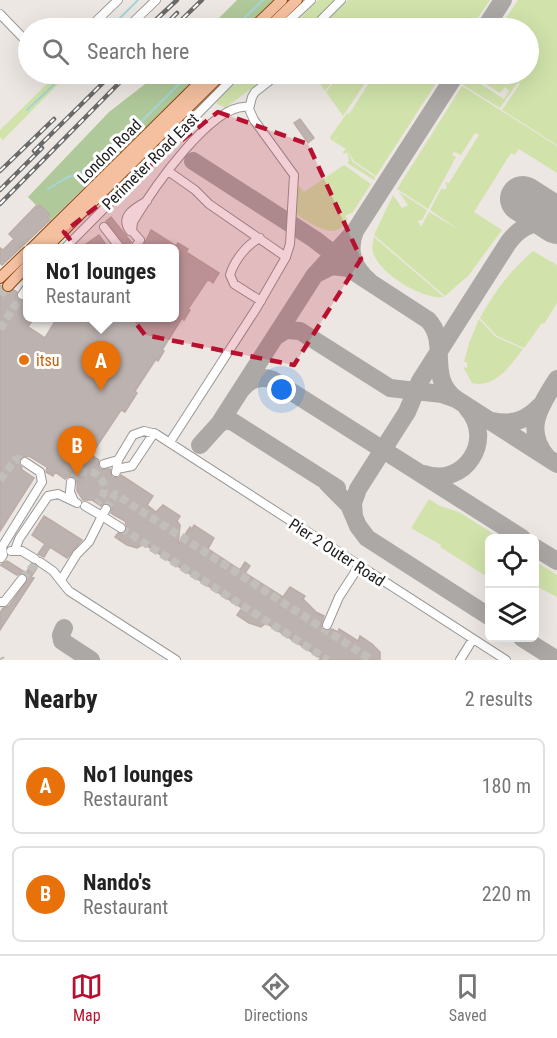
<!DOCTYPE html>
<style>
:root{--surface:#fff;--page:#f6f6f6;--text:#222;--muted:#767676;--line:#e0e0e0;--accent:#b8102f}
body{margin:0;font-family:"Roboto Condensed",sans-serif;background:var(--page);color:var(--text)}
.controls{position:absolute;right:18px;bottom:18px;display:grid;overflow:hidden;border-radius:9px;box-shadow:0 6px 24px #0002}
.controls button{width:54px;height:54px;display:grid;place-items:center;padding:0;border:0;border-bottom:2px solid var(--line);background:var(--surface);color:var(--text);font:30px sans-serif}
.you{position:absolute;left:282px;top:390px;width:21px;height:21px;margin:-15px;border:4px solid #fff;border-radius:50%;background:#1a73e8;box-shadow:0 0 0 9px #1a73e833}
.badge{display:grid;place-items:center;width:39px;height:39px;border-radius:50%;background:var(--accent);color:#fff;font-size:20px;font-weight:700}
.pin{position:absolute;translate:-50% -50px;filter:drop-shadow(0 2px 3px #0008)}
.pin::after{content:'';position:absolute;top:32px;width:21px;height:18px;background:inherit;clip-path:polygon(0 0,100% 0,50% 100%)}
.popup{position:absolute;left:23px;top:244px;width:156px;height:78px;box-sizing:border-box;display:grid;place-content:center;border-radius:9px;background:var(--surface);filter:drop-shadow(0 2px 4px #0005);font-size:20px;white-space:nowrap;color:var(--muted)}
.popup b{font-size:22px;color:var(--text)}
.popup::after{content:'';position:absolute;left:50%;top:100%;margin-left:-12px;border:12px solid transparent;border-top-color:var(--surface)}
.list{margin:0;padding:0;list-style:none}
h2{display:flex;justify-content:space-between;align-items:center;height:78px;margin:0;padding:0 24px;font-size:26px}
h2 small{font-size:20px;font-weight:400;color:var(--muted)}
.list li{display:grid;grid-template-columns:39px 1fr auto;gap:18px;align-items:center;box-sizing:border-box;height:96px;margin:0 12px 12px;padding:0 12px;border:2px solid var(--line);border-radius:9px}
.list b{display:block;font-size:22px;white-space:nowrap}
.list p{margin:0;font-size:20px;white-space:nowrap;color:var(--muted)}
.list em{font-size:20px;font-style:normal;color:var(--muted)}
.icon{flex:none;width:33px;height:33px;fill:none;stroke:currentColor;stroke-width:2;stroke-linecap:round;stroke-linejoin:round}
.map{position:relative;flex:none;width:557px;height:660px;overflow:hidden}
.search{position:absolute;background:var(--surface);box-shadow:0 6px 24px #0002;left:18px;right:18px;top:18px;height:66px;display:flex;align-items:center;gap:15px;box-sizing:border-box;padding:0 21px;border-radius:33px;color:var(--muted);font-size:22px}
.sheet{height:294px;background:var(--surface)}
nav{display:flex;justify-content:space-around;align-items:center;box-sizing:border-box;height:84px;border-top:2px solid var(--line);background:var(--surface);font-size:16px;color:var(--muted)}
nav a{display:grid;justify-items:center;gap:3px}
nav .on{color:var(--accent)}
.map>svg:first-child{display:block}
.grass{fill:#d1e3ab}
.forest{fill:#b0c99a}
.lines{fill:none;stroke-linecap:round;stroke-linejoin:round}
.stream{stroke:#a6d5d7;stroke-width:2}
.taxiway{stroke:#aba8a6;stroke-width:18}
.runway{stroke:#aba8a6;stroke-width:46}
.building{fill:#bcb2af;stroke:#bdaca6;stroke-width:1.5}
.minor-tunnel{stroke:#c2beba;stroke-width:8;stroke-dasharray:8 4;stroke-linecap:butt}
.major-tunnel{stroke:#c2beba;stroke-width:10;stroke-dasharray:10 5;stroke-linecap:butt}
.minor-casing{stroke:#999;stroke-width:10}
.major-casing{stroke:#88470c;stroke-width:12}
.minor{stroke:#fff;stroke-width:8}
.major{stroke:#f4c0a0;stroke-width:10}
.rail-casing{stroke:#6a6a6a;stroke-width:4.5}
.rail{stroke:#fff;stroke-width:2;stroke-dasharray:7;stroke-linecap:butt}
.marked{fill:#b8102f;fill-opacity:0.2;stroke:#b8102f;stroke-width:4.5;stroke-dasharray:12 8;stroke-linejoin:round}
.food-dot{fill:#e8710a;stroke:#fff;stroke-width:2}
.labels{text-anchor:middle;stroke-width:6;stroke-linejoin:round;paint-order:stroke}
.street-label{font-size:16px;fill:#1c1c1c;stroke:#fff}
.food-label{font-size:16px;fill:#c56008;stroke:#fff;text-anchor:start}
</style>
<div class="map">
<svg width="557" height="660" viewBox="0 0 557 660">
<rect width="100%" height="100%" fill="#ece7e2"/>
<path class="grass" d="M318,0H335L318,17L313,28H290Z
M348,0H490L471,28H377L366,23L352,28H322L326,21Z
M518,0H557V145L502,110L520,84L518,82L500,108L463,85L468,76L504,99L509,91L505,87L500,93L470,74H528V28H499Z
M57,74H84L77,81L75,79L69,85L63,79L3,140L0,137V130Z
M245,74H252L258,82L255,83L256,85L225,108L217,104V101Z
M322,74H371L343,116L326,92L336,79L339,81L341,79L337,76L325,91L318,80Z
M375,74H442L376,176L354,161L347,150L353,162L375,177L374,180L347,163L349,161L347,152L344,154L343,152L346,149L333,141L343,133L332,141L330,137L347,113L349,114Z
M462,86L557,146V173L519,149L514,155L511,153L474,212L502,230L468,276L445,296L374,235L393,195L402,208L408,205L399,192L427,210L422,220L418,221L421,227L429,212L459,230L430,210L441,189H446L447,187L445,182L449,183L479,135L475,133L461,155L454,152L452,155L456,157L428,209L397,189Z
M344,165L371,184L353,212L345,216L348,219C345,223 342,228 337,230C328,235 304,220 296,214L298,185L304,192Z
M374,237L444,297C423,300 382,275 374,255C371,249 373,243 374,237Z
M533,251L557,265V303L544,324L542,323L524,348L497,336L480,318C494,292 510,271 533,251Z
M479,319L496,337L523,349C511,365 495,389 472,383L463,367L467,368V362H464L469,343Z
M429,499L440,506L459,512L500,538H490L489,578L440,547L441,545L411,528Z
M535,561L557,575V597L538,587L535,591Z"/>
<path class="forest" d="M237,0H274L246,28H209Z
M158,74H200L51,220L28,197L109,112Z"/>
<g class="lines">
<path class="stream" d="M110,28L138,0
M234,28L263,0
M27,110L65,74
M48,189L66,178L92,168L105,158L189,74"/>
<path class="taxiway" d="M485,28L503,0
M193,161L314,239L344,262
M318,273L332,266L348,268L428,320C450,343 426,377 456,399
M369,281C353,267 347,251 355,231L456,74
M275,337L286,330L300,331L390,388L442,394L456,399L557,464
M241,390C249,379 260,375 273,380L522,538
M492,421C512,425 526,421 540,406
M219,424L226,420L233,422L337,488
M200,445L219,424L314,276L355,231
M547,457C523,429 541,405 557,379
M424,474C464,488 496,440 467,408
M327,483L349,505L358,526L367,538L490,617
M354,516L353,503L358,489L407,412L420,381L508,243C520,226 536,219 557,223
M534,547L557,561
M64,628L61,635L62,641L91,660
M522,638L557,660"/>
<path class="runway" d="M523,199L557,221"/>
</g>
<path class="building" d="M300,119L314,138L308,143L294,123Z
M40,205L50,215L47,217L50,220L2,265L0,263V248L3,250L14,239L9,234L36,206L37,208Z
M111,217L131,242L127,247L106,221Z
M151,230L176,246L178,243L188,249L186,252L219,273L213,283L208,279L188,309L190,310L184,320L182,318L162,350L164,351L158,361L156,359L135,391L137,393L125,412L121,410L91,455L99,460L98,465L100,469H110L112,477L118,478L121,475L153,496L147,505L156,512L163,505L180,516L177,521L180,525L178,545L190,527L192,529L194,525L214,538L208,549L240,570L245,562L250,566L245,573L283,597L290,587L305,596L303,599L318,614V613L324,616L321,625L322,629L327,631L332,629L338,632L339,629L358,641L360,636L372,644L380,652V660H319L321,658L266,623L261,627L249,623L237,615L242,608L144,544L137,548L127,545L115,537L118,533H124L127,528L125,521L111,513L112,508L110,504L105,503L101,506L92,500H83L77,491V482L75,477L69,476L65,479L55,472L53,476L46,472L47,467L29,456L22,457L19,464L22,468L21,469L34,478L0,531V285L6,293L14,290L17,292L16,297L19,300L27,299V318H34L28,327L45,338L57,318H174V249H142Z
M99,235L109,249H79Z
M44,516L82,540L67,558L50,547L44,557L38,554L45,544L32,535Z
M7,561L26,573L31,564L37,568L31,577L34,578L0,630V613L3,608L9,606L28,579L25,574L20,573L17,575L0,565Z"/>
<g class="lines">
<path class="minor-tunnel" d="M0,329L22,295
M0,480L15,460L19,459L25,462
M71,482C86,456 119,483 97,503
M106,509L115,494L372,660
M121,528L328,660
M22,579L38,561L40,562
M0,658L1,660"/>
<path class="major-tunnel" d="M0,294L8,286"/>
<g class="minor-casing">
<path id="minor" d="M0,14L28,43
M89,28L118,0
M127,28L156,0
M281,28L311,0
M317,28L322,19L341,0
M278,74L255,92L252,97L249,109L254,120L294,175L290,244L286,257
M168,171L195,190L209,204L286,257L256,309L170,442
M104,227L121,249
M130,231C119,216 135,208 147,201
M260,238C247,244 234,261 230,275L234,284L261,301
M64,249L237,74
M134,249L140,240L132,231L133,222C151,192 212,101 249,107
M22,295L27,288
M104,464L118,460
M117,469L132,466L154,433
M116,472L118,460L133,435L144,431L156,434L506,660
M71,482L70,492L74,501
M106,509L102,516L121,528
M15,550L19,539L48,496L58,494L77,503
M11,551H22L35,559
M1,558L3,555L2,547L42,482L40,472L25,462
M40,562L53,571L69,591L176,660
M61,580L77,554L89,542L102,516L85,506
M0,602H4L22,579
M327,625L339,597L359,566
M460,660L473,639"/>
</g>
<g class="major-casing">
<path id="major" d="M253,28L282,0
M268,28L297,0
M31,249L208,74
M45,249L222,74
M0,278L27,252
M8,286L27,266"/>
</g>
<use href="#minor" class="minor"/>
<use href="#major" class="major"/>
<g class="rail-casing">
<path id="rail" d="M147,28L177,0
M162,28L177,13
M173,28L202,0
M34,151L112,74
M0,171L54,119
M0,190L42,148
M0,204L128,74"/>
</g>
<use href="#rail" class="rail"/>
</g>
<path class="marked" d="M218,112L308,144L361,259L294,365L145,335L64,232Z"/>
<circle class="food-dot" cx="24" cy="360" r="6"/>
<g class="labels">
<g class="street-label">
<text transform="translate(109 151) rotate(-45)" y="6">London Road</text>
<text transform="translate(150 161) rotate(-45)" y="6">Perimeter Road East</text>
<text transform="translate(337 552) rotate(33)" y="6">Pier 2 Outer Road</text>
</g>
<g class="food-label">
<text x="36" y="366">itsu</text>
</g>
</g>
</svg>
<div class="controls">
<button><svg class="icon" aria-label="locate" viewBox="0 0 24 24"><circle cx="12" cy="12" r="6"/><path d="M12 2v4M12 18v4M2 12h4M18 12h4"/></svg></button>
<button><svg class="icon" aria-label="layers" viewBox="0 0 24 24"><path d="M12 4l9 5-9 5-9-5zM3 14l9 5 9-5"/></svg></button>
</div>
<div class="you"></div>
<div class="pin badge" style="left:101px;top:391px;background:#e8710a">A</div>
<div class="popup"><b>No1 lounges</b>Restaurant</div>
<div class="pin badge" style="left:77px;top:476px;background:#e8710a">B</div>
<div class="search"><svg class="icon" aria-label="search" viewBox="0 0 24 24"><circle cx="10" cy="10" r="6"/><path d="M15 15l6 6"/></svg>Search here</div>
</div>
<section class="sheet">
<h2>Nearby<small>2 results</small></h2>
<ul class="list">
<li><span class="badge" style="background:#e8710a">A</span><div><b>No1 lounges</b><p>Restaurant</p></div><em>180 m</em></li>
<li><span class="badge" style="background:#e8710a">B</span><div><b>Nando's</b><p>Restaurant</p></div><em>220 m</em></li>
</ul>
</section>
<nav>
<a class="on"><svg class="icon" aria-label="map" viewBox="0 0 24 24"><path d="M3 6l6-2 6 2 6-2v14l-6 2-6-2-6 2zM9 4v14M15 6v14"/></svg>Map</a>
<a><svg class="icon" aria-label="directions" viewBox="0 0 24 24"><path d="M12 3l9 9-9 9-9-9zM9 14v-3h6M13 9l2 2-2 2"/></svg>Directions</a>
<a><svg class="icon" aria-label="saved" viewBox="0 0 24 24"><path d="M7 4h10v16l-5-4-5 4z"/></svg>Saved</a>
</nav>
